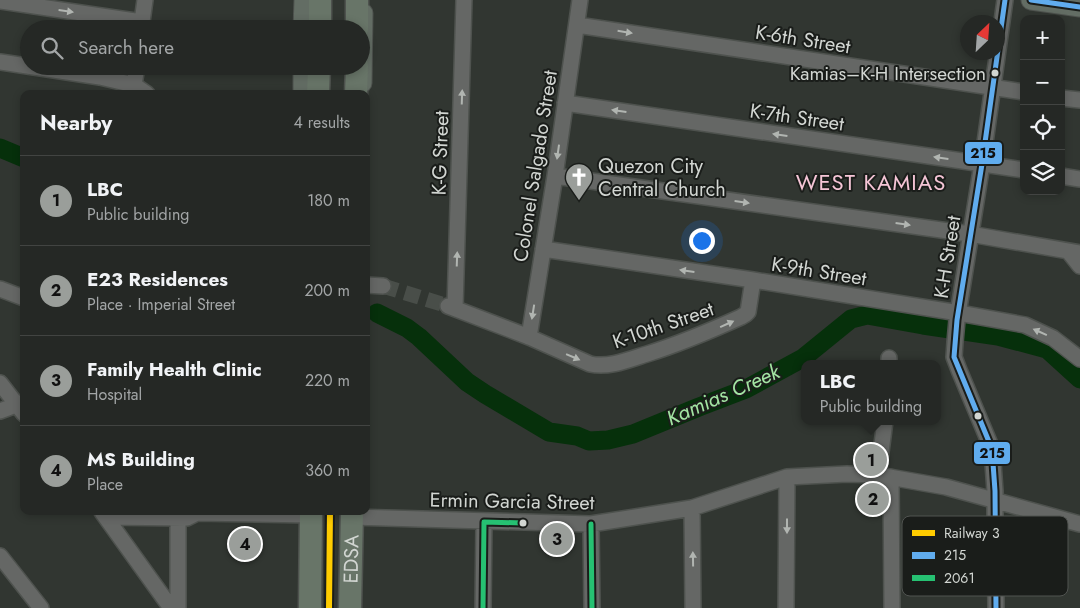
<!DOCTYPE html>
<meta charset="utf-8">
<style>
:root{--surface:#252825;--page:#313432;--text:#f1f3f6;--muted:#a3a6a7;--line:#424442;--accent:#9a9e9a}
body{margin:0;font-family:Jost,sans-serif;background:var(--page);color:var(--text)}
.controls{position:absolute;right:15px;top:15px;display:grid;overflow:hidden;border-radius:10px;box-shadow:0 2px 8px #0003}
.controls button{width:45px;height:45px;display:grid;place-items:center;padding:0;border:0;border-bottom:1px solid var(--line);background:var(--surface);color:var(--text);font:25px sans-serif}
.compass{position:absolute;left:960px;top:15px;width:45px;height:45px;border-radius:50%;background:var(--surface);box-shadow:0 2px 8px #0003;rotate:25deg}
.you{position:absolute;left:701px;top:240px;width:18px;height:18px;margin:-12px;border:4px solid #fff;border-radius:50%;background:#1a73e8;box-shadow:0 0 0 8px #1a73e833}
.badge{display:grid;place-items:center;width:32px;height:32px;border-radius:50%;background:var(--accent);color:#111;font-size:16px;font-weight:700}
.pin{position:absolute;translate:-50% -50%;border:2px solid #fff;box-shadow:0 1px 5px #0006}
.popup{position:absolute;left:801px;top:360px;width:140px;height:65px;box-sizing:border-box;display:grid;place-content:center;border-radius:10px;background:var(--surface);filter:drop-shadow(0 1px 4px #0005);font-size:16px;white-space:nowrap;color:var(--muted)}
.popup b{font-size:19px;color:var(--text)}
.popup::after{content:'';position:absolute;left:50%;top:100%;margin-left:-10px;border:10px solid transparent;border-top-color:var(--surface)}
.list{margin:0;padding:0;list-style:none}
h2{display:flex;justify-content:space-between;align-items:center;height:65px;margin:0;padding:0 20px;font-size:21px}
h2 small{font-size:16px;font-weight:400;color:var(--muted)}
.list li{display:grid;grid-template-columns:32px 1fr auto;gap:15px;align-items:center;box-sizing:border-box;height:90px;padding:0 20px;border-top:1px solid var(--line)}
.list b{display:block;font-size:19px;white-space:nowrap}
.list p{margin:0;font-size:16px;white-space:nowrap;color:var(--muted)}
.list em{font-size:16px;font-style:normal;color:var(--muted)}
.icon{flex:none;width:28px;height:28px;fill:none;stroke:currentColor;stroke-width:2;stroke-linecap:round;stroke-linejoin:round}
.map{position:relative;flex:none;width:1080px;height:608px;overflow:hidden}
.search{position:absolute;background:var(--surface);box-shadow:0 2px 8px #0003;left:20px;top:20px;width:350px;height:55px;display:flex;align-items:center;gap:12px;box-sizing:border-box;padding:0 18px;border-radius:28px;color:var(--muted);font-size:19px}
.panel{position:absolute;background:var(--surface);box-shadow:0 2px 8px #0003;left:20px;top:90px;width:350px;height:425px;border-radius:10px}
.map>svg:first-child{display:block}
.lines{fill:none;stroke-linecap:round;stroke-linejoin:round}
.river{stroke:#06300b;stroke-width:19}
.minor-tunnel{stroke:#494e49;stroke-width:15;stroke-dasharray:15 8;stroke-linecap:butt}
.minor-casing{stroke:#4e524e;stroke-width:18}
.major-casing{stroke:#4e524e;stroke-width:21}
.highway-casing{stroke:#4e524e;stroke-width:25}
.minor{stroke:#656765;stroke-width:15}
.major{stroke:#636d64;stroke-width:19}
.highway{stroke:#687568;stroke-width:22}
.bus-1-casing{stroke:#1a1d1a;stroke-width:9}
.bus-2-casing{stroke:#1a1d1a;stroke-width:9}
.bus-1{stroke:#60acee;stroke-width:5}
.bus-2{stroke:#26c172;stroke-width:5}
.rail-1-casing{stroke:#1a1d1a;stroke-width:10}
.rail-1{stroke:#fc0;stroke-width:6}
.oneway{fill:#b1b5b1}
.bus-dot{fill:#d2d6d2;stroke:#1a1d1a;stroke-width:2}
.labels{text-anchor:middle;stroke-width:4;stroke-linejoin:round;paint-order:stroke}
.bus-label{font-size:19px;fill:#d2d6d2;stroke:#1a1d1a;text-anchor:end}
.street-label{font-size:20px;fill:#d2d6d2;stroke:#1a1d1a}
.poi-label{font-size:20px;fill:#d2d6d2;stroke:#1a1d1a;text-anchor:start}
.water-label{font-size:21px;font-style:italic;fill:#a3e5a3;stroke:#1a1d1a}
.quarter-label{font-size:22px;letter-spacing:1px;fill:#f5c5d6;stroke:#1a1d1a}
.key{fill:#1a1d1a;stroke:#515451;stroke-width:1}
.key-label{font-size:14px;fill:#d2d6d2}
.line-badge{stroke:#1a1d1a;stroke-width:2}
.pale-badge-label{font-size:14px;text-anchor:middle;font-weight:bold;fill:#111}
</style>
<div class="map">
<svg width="1080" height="608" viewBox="0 0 1080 608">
<rect width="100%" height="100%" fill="#313631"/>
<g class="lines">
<path class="river" d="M0,148L24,158
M377,313L407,328L419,337L467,382L485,394L549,432L577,436L589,441L608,440L633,434L699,407L746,389L803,358L851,319L867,315L923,325L998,336L1047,349L1080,379"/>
<path class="minor-tunnel" d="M383,286L448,306"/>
<g class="minor-casing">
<path id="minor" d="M0,1L142,22
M577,25L1024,92
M141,29L145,0
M0,62L100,77L134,85L147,94
M134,85L137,66
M1061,98L1080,100
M565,103L1024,170
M555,176L970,234L1080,253
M1061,176L1080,179
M543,249L753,280L959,313L1025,325L1053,338L1080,359
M1069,252L1080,266
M366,285L383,286
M0,289L24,298
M448,306L529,337L590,364C609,368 628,360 647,354C679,344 710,331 741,317L746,314L748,312L753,280
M455,308L464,0
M529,337L555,176L580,0
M889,364V358
M0,383L24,414
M0,411L24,402
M878,475L885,421
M891,477L892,608
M692,508L693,608
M102,512L171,608
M106,517L187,518L197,513L311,515
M352,517L591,524L692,508L787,477L847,474L878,475L946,487L1080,524
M591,524L592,608
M0,556L41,608
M178,608V517
M483,608L484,522
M786,608L787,477
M996,608L995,512V491L992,449L959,370L954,357L955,342L957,320L982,164L1005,0"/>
</g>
<g class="major-casing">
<path id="major" d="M1031,0L1080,7
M303,29L304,0
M362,83L363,13
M303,94V66"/>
</g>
<g class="highway-casing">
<g id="highway">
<path d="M320,29V0"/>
<path d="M357,29V0"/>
<path d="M318,94L319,66"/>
<path d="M356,94L357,66"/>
<path d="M310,608L311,511"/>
<path id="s1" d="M350,608L352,511"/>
</g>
</g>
<use href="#minor" class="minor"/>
<use href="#major" class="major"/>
<use href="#highway" class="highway"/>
<g class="bus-1-casing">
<path id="bus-1" d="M1031,0L1080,7
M996,608L995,491L992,449L954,357L957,320L982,164L1005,0"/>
</g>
<g class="bus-2-casing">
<path id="bus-2" d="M591,524L592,608
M483,608L484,522L523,523"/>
</g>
<use href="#bus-1" class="bus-1"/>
<use href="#bus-2" class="bus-2"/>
<g class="rail-1-casing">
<path id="rail-1" d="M329,608L330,511"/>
</g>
<use href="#rail-1" class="rail-1"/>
</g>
<defs><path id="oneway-solid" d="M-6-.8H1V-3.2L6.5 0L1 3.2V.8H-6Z" transform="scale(1.25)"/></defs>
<g class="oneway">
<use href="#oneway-solid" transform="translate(66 11) rotate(8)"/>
<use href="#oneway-solid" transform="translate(625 32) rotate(9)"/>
<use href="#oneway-solid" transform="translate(462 97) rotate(-88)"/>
<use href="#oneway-solid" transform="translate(619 111) rotate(-172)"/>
<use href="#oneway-solid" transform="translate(780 135) rotate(-172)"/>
<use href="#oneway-solid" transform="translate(558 152) rotate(98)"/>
<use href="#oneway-solid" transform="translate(941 158) rotate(-172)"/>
<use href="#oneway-solid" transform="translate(742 202) rotate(8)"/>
<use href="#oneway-solid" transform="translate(903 224) rotate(8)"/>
<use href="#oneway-solid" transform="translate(457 259) rotate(-88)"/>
<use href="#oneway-solid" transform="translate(687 271) rotate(-172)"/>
<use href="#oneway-solid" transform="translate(533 312) rotate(99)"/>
<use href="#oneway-solid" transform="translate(727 324) rotate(-24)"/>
<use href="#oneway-solid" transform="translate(1040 332) rotate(-156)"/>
<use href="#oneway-solid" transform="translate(573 357) rotate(23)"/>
<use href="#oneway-solid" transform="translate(787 526) rotate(90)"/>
<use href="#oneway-solid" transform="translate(693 559) rotate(-91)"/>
</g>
<defs>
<g id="church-pin" transform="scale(1.4375)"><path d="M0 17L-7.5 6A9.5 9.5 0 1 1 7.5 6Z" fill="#9a9e9a" stroke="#1a1d1a"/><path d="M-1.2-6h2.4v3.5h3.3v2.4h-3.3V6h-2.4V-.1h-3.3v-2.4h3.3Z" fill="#fff"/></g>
</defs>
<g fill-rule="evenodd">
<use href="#church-pin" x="579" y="177"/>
</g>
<g class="bus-dot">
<circle cx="995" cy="73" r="4.5"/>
<circle cx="978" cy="416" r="4.5"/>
<circle cx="523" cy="523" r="4.5"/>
</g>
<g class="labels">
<g class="bus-label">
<text x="986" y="80">Kamias–K-H Intersection</text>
</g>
<g class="street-label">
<text transform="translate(803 39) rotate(9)" y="7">K-6th Street</text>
<text transform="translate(797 117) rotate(8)" y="7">K-7th Street</text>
<text transform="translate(440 153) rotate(-88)" y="7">K-G Street</text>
<text transform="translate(535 166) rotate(-81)" y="7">Colonel Salgado Street</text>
<text transform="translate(947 257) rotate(-81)" y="7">K-H Street</text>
<text transform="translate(819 271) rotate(9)" y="7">K-9th Street</text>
<text transform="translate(663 325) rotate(-19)" y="7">K-10th Street</text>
<text transform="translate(512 501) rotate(1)" y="7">Ermin Garcia Street</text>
<text dy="7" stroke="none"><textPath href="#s1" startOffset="49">EDSA</textPath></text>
</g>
<g class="poi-label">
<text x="598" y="173">Quezon City<tspan x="598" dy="23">Central Church</tspan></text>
</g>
<g class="water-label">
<text transform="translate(723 395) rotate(-24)" y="7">Kamias Creek</text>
</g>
<g class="quarter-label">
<text x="871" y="190">WEST KAMIAS</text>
</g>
</g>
<rect x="902" y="516" width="166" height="80" rx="8" class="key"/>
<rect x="912" y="530" width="23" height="6" fill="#fc0"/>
<rect x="912" y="552" width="23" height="7" fill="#60acee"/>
<rect x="912" y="575" width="23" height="6" fill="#26c172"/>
<g class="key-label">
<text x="944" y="538">Railway 3</text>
<text x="944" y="560">215</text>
<text x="944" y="583">2061</text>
</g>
<g class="line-badge">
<rect x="964" y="141" width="39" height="24" rx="5" fill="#60acee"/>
<rect x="973" y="441" width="38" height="24" rx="5" fill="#60acee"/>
</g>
<g class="pale-badge-label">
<text x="983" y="158">215</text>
<text x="992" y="458">215</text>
</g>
</svg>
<div class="controls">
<button>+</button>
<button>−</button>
<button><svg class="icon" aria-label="locate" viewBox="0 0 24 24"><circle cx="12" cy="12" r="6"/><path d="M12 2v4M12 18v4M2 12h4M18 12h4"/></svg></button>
<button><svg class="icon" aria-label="layers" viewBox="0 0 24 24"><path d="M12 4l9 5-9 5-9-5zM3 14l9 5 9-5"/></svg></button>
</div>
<svg class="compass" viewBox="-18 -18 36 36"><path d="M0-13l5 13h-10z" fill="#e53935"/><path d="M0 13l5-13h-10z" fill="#a3a6a7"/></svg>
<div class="you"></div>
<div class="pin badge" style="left:871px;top:460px">1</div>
<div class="popup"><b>LBC</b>Public building</div>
<div class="pin badge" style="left:873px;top:499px">2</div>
<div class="pin badge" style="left:557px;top:539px">3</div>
<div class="pin badge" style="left:245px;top:544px">4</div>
<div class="search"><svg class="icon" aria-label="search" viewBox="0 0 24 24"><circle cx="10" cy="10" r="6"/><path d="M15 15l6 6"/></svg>Search here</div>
<section class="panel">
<h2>Nearby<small>4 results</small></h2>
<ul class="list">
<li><span class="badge">1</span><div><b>LBC</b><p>Public building</p></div><em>180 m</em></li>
<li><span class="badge">2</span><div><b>E23 Residences</b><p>Place · Imperial Street</p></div><em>200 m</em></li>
<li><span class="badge">3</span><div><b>Family Health Clinic</b><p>Hospital</p></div><em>220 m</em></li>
<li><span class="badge">4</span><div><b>MS Building</b><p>Place</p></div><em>360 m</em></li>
</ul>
</section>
</div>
